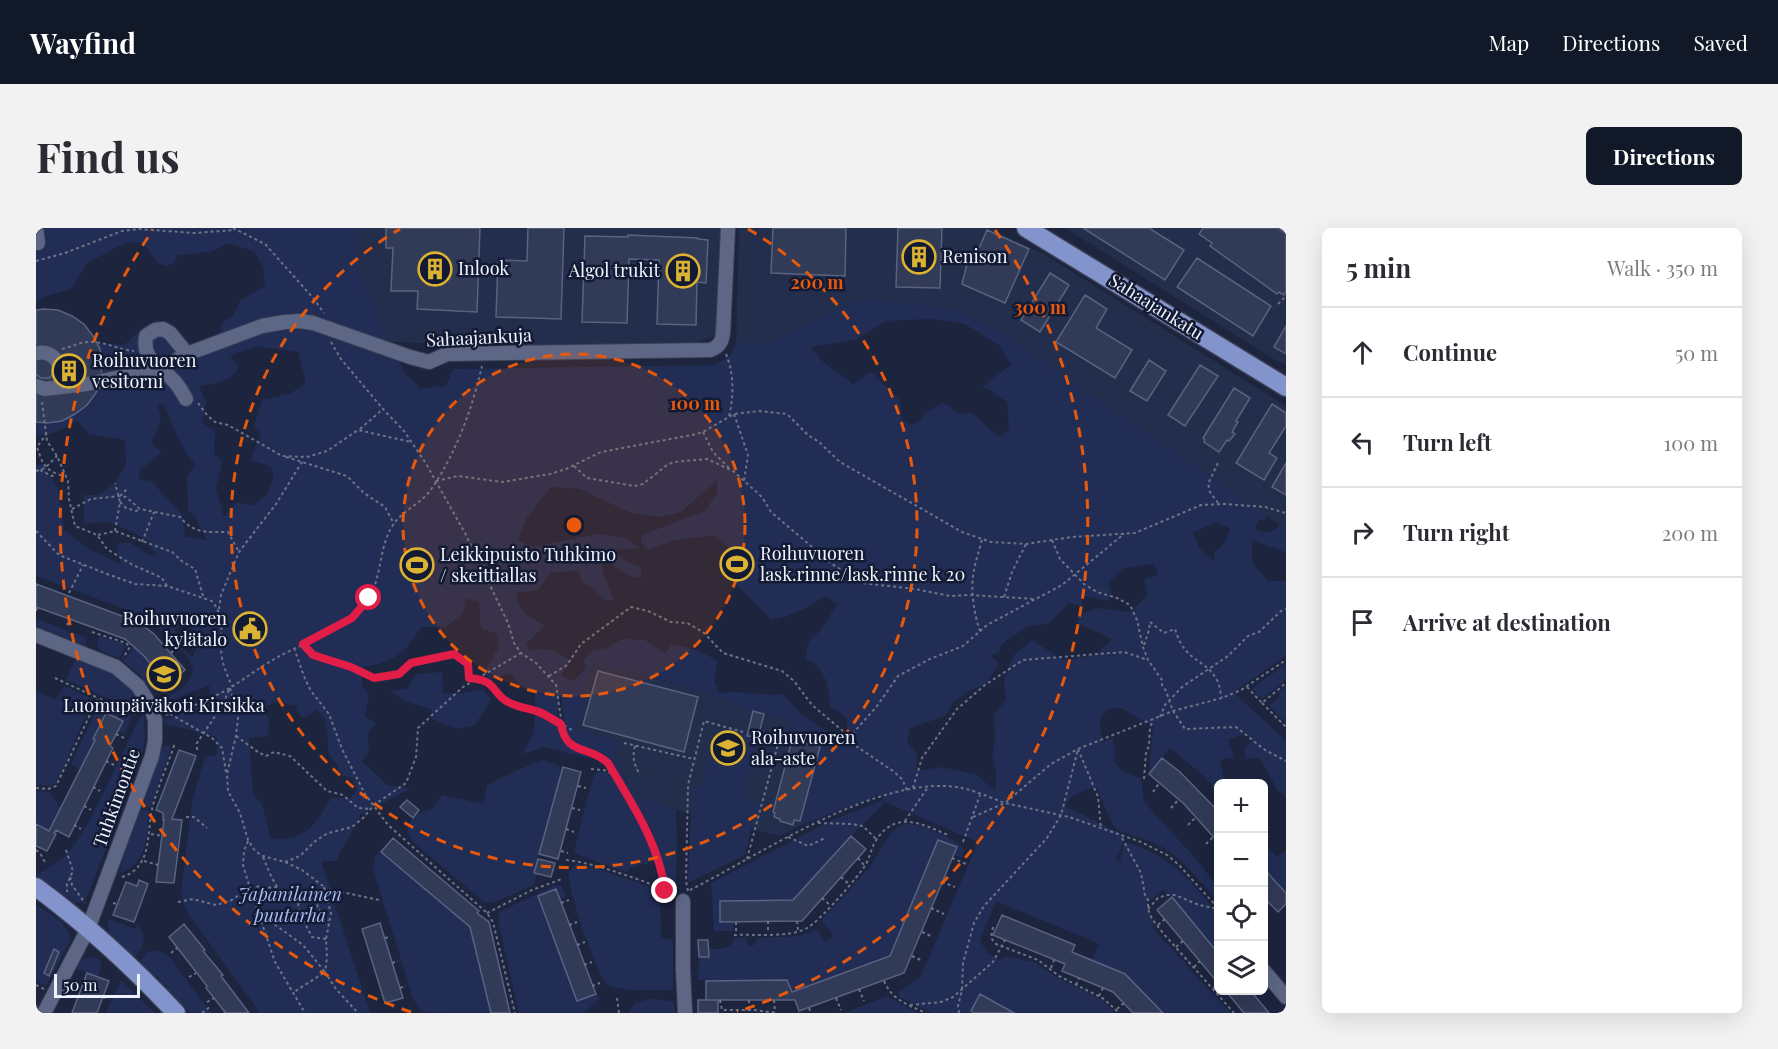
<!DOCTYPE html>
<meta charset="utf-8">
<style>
:root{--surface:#fff;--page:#f2f2f3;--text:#2b2b33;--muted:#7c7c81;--line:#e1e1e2;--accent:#111827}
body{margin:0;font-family:"Playfair Display",serif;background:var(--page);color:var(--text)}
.controls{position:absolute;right:18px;bottom:18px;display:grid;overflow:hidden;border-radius:9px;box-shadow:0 6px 24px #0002}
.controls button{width:54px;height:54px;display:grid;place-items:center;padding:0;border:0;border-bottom:2px solid var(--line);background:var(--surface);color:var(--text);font:30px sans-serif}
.scale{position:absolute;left:18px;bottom:15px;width:86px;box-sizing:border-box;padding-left:6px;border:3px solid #eef2fd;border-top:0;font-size:16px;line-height:21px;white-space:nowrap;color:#eef2fd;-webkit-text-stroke:4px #131a33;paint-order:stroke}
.stop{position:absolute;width:18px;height:18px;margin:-14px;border:4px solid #e11d48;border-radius:50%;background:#fff}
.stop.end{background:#e11d48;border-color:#fff;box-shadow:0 2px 6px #0008}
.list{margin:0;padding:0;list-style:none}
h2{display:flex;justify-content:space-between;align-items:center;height:78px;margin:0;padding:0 24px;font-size:26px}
h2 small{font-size:20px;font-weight:400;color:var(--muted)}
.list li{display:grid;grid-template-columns:39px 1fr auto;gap:18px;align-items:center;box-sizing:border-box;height:90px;padding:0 24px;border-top:2px solid var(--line)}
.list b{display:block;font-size:22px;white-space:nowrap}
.list em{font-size:20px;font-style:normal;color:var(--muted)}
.icon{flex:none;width:33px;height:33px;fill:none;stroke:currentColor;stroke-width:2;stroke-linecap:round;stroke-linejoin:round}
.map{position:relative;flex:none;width:1250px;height:785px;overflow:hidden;border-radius:9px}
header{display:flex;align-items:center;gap:36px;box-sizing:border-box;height:84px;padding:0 30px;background:var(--accent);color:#fff}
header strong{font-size:28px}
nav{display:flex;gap:33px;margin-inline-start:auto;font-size:21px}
.intro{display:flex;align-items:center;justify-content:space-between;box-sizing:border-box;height:144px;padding:0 36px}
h1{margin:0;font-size:42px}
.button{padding:15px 27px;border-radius:9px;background:var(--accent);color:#fff;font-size:21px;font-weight:700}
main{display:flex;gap:36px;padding:0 36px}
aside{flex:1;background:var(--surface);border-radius:9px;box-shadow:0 6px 24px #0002}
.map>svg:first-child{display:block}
.built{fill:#232d4c}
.green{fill:#212d55;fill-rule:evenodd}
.building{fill:#313a56;stroke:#596381;stroke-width:1.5}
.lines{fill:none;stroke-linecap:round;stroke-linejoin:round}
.minor-casing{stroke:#3a3f54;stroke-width:16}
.major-casing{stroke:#3a3f54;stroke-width:21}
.path{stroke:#6d7387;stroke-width:2;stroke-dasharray:3 3;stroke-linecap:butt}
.minor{stroke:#5d6785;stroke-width:14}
.major{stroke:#8294cb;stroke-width:18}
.route{stroke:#e11d48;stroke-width:8}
.ring{fill:none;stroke:#e8590c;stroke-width:3;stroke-dasharray:10 8}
.labels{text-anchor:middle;stroke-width:5;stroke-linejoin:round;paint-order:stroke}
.poi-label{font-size:18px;fill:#eef2fd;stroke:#131a33;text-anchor:start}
.street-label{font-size:18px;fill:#eef2fd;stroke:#131a33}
.park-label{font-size:18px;font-style:italic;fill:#a8bcf4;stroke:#131a33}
.centre{fill:#e8590c;stroke:#131a33;stroke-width:3}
.ring-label{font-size:18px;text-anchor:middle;font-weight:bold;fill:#e8590c;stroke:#131a33;stroke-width:5;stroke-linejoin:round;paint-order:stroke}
</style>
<header>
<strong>Wayfind</strong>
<nav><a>Map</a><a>Directions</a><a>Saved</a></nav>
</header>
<div class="intro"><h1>Find us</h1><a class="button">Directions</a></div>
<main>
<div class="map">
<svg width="1250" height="785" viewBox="0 0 1250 785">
<rect width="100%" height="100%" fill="#1c243e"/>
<path class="built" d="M318,0H684L680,107L661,115L534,121L357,114L333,106L316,40Z
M703,0H953L1008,26L1250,178V301L966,105L915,80L824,71L726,116L700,115Z
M1029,0H1250V137L1239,132Z
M556,434L666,463L717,483L763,495L804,517L788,585L744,608L640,582L607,569L593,560L579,528L581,523L539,502Z"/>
<path class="green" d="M0,0H320L321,35L352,114L369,145L384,160L410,158L417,141L679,137L695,127L700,115L726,116L824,71L915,80L966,105L1230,287L1228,293L1223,292L1219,301C1229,306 1236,305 1244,297L1250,301V325C1238,319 1227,317 1216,312V335L1232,353H1250V428L1197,464L1250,513V570L1240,560L1224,530L1209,531V519L1217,512L1210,505L1192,512L1198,529L1184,532L1189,555L1182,556V565L1169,549L1134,520L1113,546L1117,499L1086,480L1072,481L1064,491L1066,515L1077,510L1079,521L1078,534L1088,544L1105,550L1108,574L1161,632L1182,659V674C1163,652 1146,628 1118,615C1107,609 1089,607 1080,600C1074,595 1065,568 1060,559C1048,562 1034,567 1029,578L1090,608L1080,631L1084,633L1088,618L1093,615C1134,628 1156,653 1182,686V725L1128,661L1110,677L1121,705L1195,785H1127L1089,746L1056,732L1063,716L960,673L944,712L951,725L963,732L969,728L999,734L1020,749L1066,772L1079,785H978L944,766L934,785H896L863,769V764L885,748L942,614L849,574L815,608L757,672L684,673V694H697V703H678L675,655L798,591L846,573L848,574L846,566L771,595L764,593L784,520L756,512L753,492L717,483L666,463L557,434L539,502L583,514L579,528L593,560L607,569L640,582L641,616L640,659L633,658L624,626L615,600L575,532C563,520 544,521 531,509L525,469C519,480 521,512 533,519C541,525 551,527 560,532L509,519L487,526L498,504L499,465L483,456L475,445L452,452L449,442L463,419L461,406L445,400L443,374L430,370L427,385L410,399H385C369,426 357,435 326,439V458L333,467L329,489L340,495L332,506L333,523L326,533L351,557L374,561L325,586L300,633H285L334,785H224L153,687L147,674L145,664L156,573L169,529L181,527V509L127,495L128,492L176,474L173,457L134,473L133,477L138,482L131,484L127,483L123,474C135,467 164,454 155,435C152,429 147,424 143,419L146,416L147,421L156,429L164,415L162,406L151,395L138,401L144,408L139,414L119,397L99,385L0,348V237L7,236L22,261L28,302L55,322L85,337L80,315H95L111,326L121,327L110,312L97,304L72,294L48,296V267H63L79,255L90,235L89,212L53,206L41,193L16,206L0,208V110L88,117L108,99L122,92L156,116L185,104L186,95L197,87L205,72L229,58L227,39L218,23L192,15L175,24L142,27L137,36L130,38L122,35L108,16L91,14L51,35L35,61L4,70L0,76ZM894,91L929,96L964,118L975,137L947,158L971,174L973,201L963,209L935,184L925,186L907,175L889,185L883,194L876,196L866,192L864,173L835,144L817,156L785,132L775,119L820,112L850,93ZM221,118L262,124L270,155L255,165L226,172L218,199L225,206L214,232L234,238L238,247L231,266L216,278L201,274L188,289L180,260L186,234L178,225L179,203L166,195L170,174L163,158C179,156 195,154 203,139L194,128ZM127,176C139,198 142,219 160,236L151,248L152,283L159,289L171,312L149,308L147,287L115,253L103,251L104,242L126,225L116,215L125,190L122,178ZM681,252V265L669,283L606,307L605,314L612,322L639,312L679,307L692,319L690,343L698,354L735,392C755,388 772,380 789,368L801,376L785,402L773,413L769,430C789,438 793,458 794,478L810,489L812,503L806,513L765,486L747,466C725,468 705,462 683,465L678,452L682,433L663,423L636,416L629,426L609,412L586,411L571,420L557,423L547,432L550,439L545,446L536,453L525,447L535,433C523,424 508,417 494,423L490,416L509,397C492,390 483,383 480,365L502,362L515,344L543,343L546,354L558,361L570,373L578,372L567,345L566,336L574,335L591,347L606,350L604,338L590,334L579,322L603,320L590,310L560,306L498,319L482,313L490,291L515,259L544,261L595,285L626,289L645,284ZM1180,294L1194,300L1189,315L1179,323L1178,334L1164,321L1157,305ZM1118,336L1122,347L1108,351L1112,367L1094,384L1061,380L1042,387L1041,395L1076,411L1060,427L1027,432L996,412L977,428L968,452L970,472L958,486L959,510L956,529L960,544L959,563L941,547L906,539L880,543L881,525L871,515L874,500L909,488L917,475L934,462L949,457L963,436L955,428L962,425L966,416L992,398L1013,396L1033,375L1047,378L1045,370L1052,368L1072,373L1075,365L1072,355L1087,340ZM238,474L260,478L261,484L267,490L281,482C284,486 289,490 290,495C294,510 287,525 302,537V542L307,548L316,550L321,562L314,570H295C279,598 270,613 235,611L226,576L217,566L213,510L234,508L231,504L234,493L227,481Z
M0,391L49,409L51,418L0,398Z
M65,408L88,416V422L83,430L65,423L61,419L62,410Z
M98,418L128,450L125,457L117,464L104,447L87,433Z
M41,428L82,445L107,474L102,481H96L30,452Z
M1249,437L1250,452L1226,471L1216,460Z
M406,444L407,465H425L447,461L455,471L439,497L422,501L396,491L395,481L371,474L354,463L372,460L380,446Z
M28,458L57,471L21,554L14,558L0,557V463L20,472Z
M1250,458V489L1247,493L1233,477L1244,468L1242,465Z
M63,476C74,475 84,483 94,488L95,491L88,506L81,503L86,493L70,485L44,541L35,536Z
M108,486L109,505L107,524L51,669L46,675L38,674L1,647L28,629L39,616L53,594L103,491Z
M681,500L722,510L706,570L722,574L709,627L654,654L652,650L656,558L666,559Z
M127,518H134L132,531L114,580L107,578Z
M507,532L527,539L498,644L501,646L498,657L456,675L448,674L376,613C368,601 372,592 385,585C387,583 391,584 394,582C399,579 402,571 407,567L447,576L451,557L479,543Z
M564,543L573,546L594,576L612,611L620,633L595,640L590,644L540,626L538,622L558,546Z
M0,563L13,564L25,581L13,603L0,596Z
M105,581L113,583C111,611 112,631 86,645L84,643L85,636Z
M869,596C888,597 913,608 928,620L926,630L918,627L920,619L902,612L854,728L756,764L751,752H662L663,729H673V721C685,721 694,723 699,710L711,709V718H717L721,710L764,708L781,701L789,713L798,708L785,693C801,675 817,658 832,641C846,624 848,604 869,596Z
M1228,615L1241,629L1250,622V665L1228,641Z
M345,624L434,699L455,785L386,784L377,771L337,641L339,628Z
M540,636L556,639L624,662L625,710L637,712V762C615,762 590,765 569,756C558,732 531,667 533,643Z
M519,657L525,658L530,669L524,672L520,661L502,668L541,773L560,766L564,770L548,785H483L462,694L463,684Z
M0,677C13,685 34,695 34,713L10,758L0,752Z
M73,691L99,701L102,697C111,708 109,720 98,729L73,705L72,696Z
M120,722L132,727L175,785H154L126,754L103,734L112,724Z
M55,729H60L66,735L62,749L39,740L47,731Z
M85,752L119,785H70Z
M850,768L882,785H810Z
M613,771L638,773L639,785H592L599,775Z"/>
<path class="building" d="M350,0H444L441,84L381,81L382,63H355L357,20H350Z
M492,0H528L525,91L460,89L462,32L491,33Z
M737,0H810L809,48L735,45Z
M862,0H906L904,60L860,59Z
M1047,0H1113L1148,22L1129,52Z
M1167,0H1242L1250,6V64L1248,67L1243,64L1241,66L1174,18L1176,15L1163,6Z
M951,2L993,21L969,75L926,56L932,32L937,34Z
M592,7L662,10V11L672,12L670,55L661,54L660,97L621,96L623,32L593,31L591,95L546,94L549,8L592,9Z
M1161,30L1235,78L1217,108L1141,59Z
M1014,45L1033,57L1004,104L985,92Z
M1049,67L1071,81L1060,100L1096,122L1079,150L1020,114Z
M8,81L22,82L36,88L48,96L57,108L64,121L66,136L65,151L60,165L51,177L39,186L26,193L11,195L0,194V82Z
M1250,98V126L1238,119Z
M11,128L20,143L13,150H5L0,146V132Z
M1113,132L1130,143L1111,173L1094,163Z
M1164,137L1182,148L1149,198L1132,187Z
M1198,160L1214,170L1200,193L1202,194L1196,204L1199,206L1193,213L1191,212L1183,224L1168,214L1169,212L1167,210Z
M1236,176L1250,185V198L1233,225L1241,230L1228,252L1200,235Z
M1250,235V267L1236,259Z
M0,356L102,394L118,406L149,442L139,450L137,448L130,454L108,428L89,411L0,379Z
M215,391L222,404L213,410L205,397Z
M562,443L662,469L648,524L547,497Z
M717,483L728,486L722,510L711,508Z
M70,485L87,493L74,518L77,520L33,609L20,602L18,605L20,606L11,623L0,618V596L13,603L59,512L57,511Z
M756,512L784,519L764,593L758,592L757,597L744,593V591L738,589L739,585L737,584Z
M143,522L160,528L136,591L146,592L138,655L120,654L128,592H127V585L120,582Z
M1126,530L1144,544L1182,583V614L1148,576L1113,546Z
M527,539L545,544L522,631L503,626Z
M371,572L383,582L377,590L364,579Z
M815,608L830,621L766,693L684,694V673L757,672Z
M357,610L443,683L441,685L453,694L474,785H455L434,699L345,624Z
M902,612L921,619L868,745L763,783L759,772H670V753L751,752L756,764L854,728Z
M502,631L519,635L515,649L498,645Z
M1228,641L1250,665V676L1242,684L1228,670Z
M103,652L112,656L98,694L77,687L90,654L101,658Z
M520,661L560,766L541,773L502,668Z
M1136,669L1182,725V755L1121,682Z
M966,687L1039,717L1036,724L1089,746L1127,785H1097L1077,764L1026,743L1029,736L957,707Z
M344,695L367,770L349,775L326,701Z
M148,696L169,722L167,723L187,747L185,748L213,785H188L189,784L170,760L171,758L133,709Z
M662,712H672L673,729H663Z
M18,721L23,724L13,748L8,745Z
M51,745L73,753L61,785H36Z
M1189,762H1214L1233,785H1208Z
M944,766L978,785H938L935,783Z
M662,772H682V785H662Z"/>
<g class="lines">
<g class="minor-casing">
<path id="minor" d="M0,0L2,15
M0,125C22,121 25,142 30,158
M0,158L9,161L51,156L124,141L151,126L226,98L249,94L264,93L277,95L374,129L393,134L411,126L674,122C683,119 686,114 687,105L692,0
M150,171C146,164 142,156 136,151C122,136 106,132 110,108L119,102L127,101L134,105L151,126
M0,407L80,439L102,458L114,477L119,492V513L116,528L52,701L8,785
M647,673V740L649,785
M1228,743L1250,769"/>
</g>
<g class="major-casing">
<path id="major" d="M990,0L1250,159
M0,659C50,696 97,739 140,785"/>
</g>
<path class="path" d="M197,0L229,16L278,71L288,85
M0,33L29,25L86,3L103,1L158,5L199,2
M1242,76L1250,68
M295,114L305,131L347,181L368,203L389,234L430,307L472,395L478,415L485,425L500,435L520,457L527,504L530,512L534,517L564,527L572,535C596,576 623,615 629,663
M26,121C36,119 46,113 55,114C71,114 83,122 98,123
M690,126C698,145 698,168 693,188
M6,174L11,213L21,228L32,253L33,271L39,298L61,307L71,321L95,336L126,350L131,358
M162,175L171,187L179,194L192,197L246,228L271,229L291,223L322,202L375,214
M698,186L712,227L708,253
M324,201L347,181
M667,204L677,224L695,242
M11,205L1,219C7,237 9,243 28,248
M250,229L311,248L328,265L349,279L358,296
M538,238L551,250L599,258L607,256L631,237L638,234L671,231L697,243L726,269L735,284L796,336L826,355L879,361L914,368L933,367L999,371
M4,242L16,248L20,246
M0,243L9,240L21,228
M400,253L422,248L466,254L514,246L530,241L565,224L656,207L667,204L698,186L723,183L751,186L772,207L783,214L804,234L926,304L955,314L990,316L1036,309L1099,305L1165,277L1189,276L1229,279L1250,285
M84,268L91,261
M84,274L90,280L100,283L104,281
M1182,275L1174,264L1172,256L1182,235
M36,281L55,271L84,268L90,269L104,281L144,289C158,306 171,304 192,304L203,324
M0,303L23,327L71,346L99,356L131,358L176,373C192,394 182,408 186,430C188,440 192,449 196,458
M79,303L84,274L79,255
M62,307L79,303L136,324L147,334L159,341L168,371
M1016,312L1024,331L1048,356L1061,364L1081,370L1094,377L1101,392L1107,419L1112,432L1126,452V457L1130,463L1137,483L1149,501L1200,499L1229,522L1250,533
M106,314L118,284
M33,365L47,337
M968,369L976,344L990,316
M183,381L185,367L203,324L240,276L266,234
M0,383L1,380
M1114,394L1128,405L1139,401C1149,435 1168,429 1181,452C1184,457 1184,465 1186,470
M31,397L34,391
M944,403C938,386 934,360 938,342C940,331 944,321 946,310
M56,404L90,415L94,419L87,430
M267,416L277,427L315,439L338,450L363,446L376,435L418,426L432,436L433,450C458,451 453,458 467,471C477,481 491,479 503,484C514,489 525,496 536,502
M1108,417L1113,402L1114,394
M258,420L269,451L275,463L293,486L306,521L329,566L352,597L451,685L457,694L479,785
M135,425L139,421
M513,448L531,437L545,416L595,379L612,383L635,394L651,395L667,404L687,425L746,443L758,453L776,477L814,509
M19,450L62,470
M1211,459L1226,475L1250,455
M194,460L202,490L200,508L191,546L192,563L204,585L212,612L219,623L227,628L249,634L266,642L287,658L295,685L290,711L291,730L289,744L300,761L322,785
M1226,475L1250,499
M134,486L176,510L186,520L190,544
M130,487C151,481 173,472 192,461C209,451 225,438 242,429C272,412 315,401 333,370C346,348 343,318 357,297C366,283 384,276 394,263C420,226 436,181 446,138
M1124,489L1129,477L1146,459L1192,428L1212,408L1223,404L1245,383L1250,381
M80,506L90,511
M200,508L222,524L230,528L238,524L254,528L291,563L307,567L322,580L334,581
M588,515L658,531
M599,518C596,530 598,536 604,547
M1042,521L1062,569L1065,600
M161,522V515L186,478L194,460
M70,533L78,537
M555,541L568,542L577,546
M1108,551L1110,525L1113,518L1114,500L1117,492
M542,558L550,560
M57,559L64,563
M0,560L12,561L20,558L62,470L102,487
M877,560L886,530L921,481L949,457L987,432L1088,424L1112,432
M871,562L866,551L857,543L817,516L814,509L841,478L862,448L894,431L927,418L951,397L1026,357L1088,306
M1117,564L1124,554
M48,578L55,582
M536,580L544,582
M1135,580L1143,571
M150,589H158L171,600
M937,589L969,575L1033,589L1105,614L1131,627L1142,636L1182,680
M869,593L892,559
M782,595L816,596L827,598L841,612
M38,597L45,601
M1152,597L1160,589
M530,601L538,604
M115,606L127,608
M752,609L772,618L789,610
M1086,610L1105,645L1109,667L1112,672V681L1116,691L1127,705L1198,785
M212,613L208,623L207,637L213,657L239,734L269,785
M927,614L944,567
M1170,616L1178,608
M0,622L4,625L10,636
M30,622L37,643L31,656V664
M525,623L532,625
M227,629C235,648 240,666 262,675L264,686L276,709L290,711
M822,630L828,637
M916,630L930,636
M711,631L742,516L755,505L814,509
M530,632C556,635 580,644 604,652C616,656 626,663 639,663
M108,633L122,637
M249,634L264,628L278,614L292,605L316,599L327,590L338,577L370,555L380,529L382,500L427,459L485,425
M34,649L36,657L49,675
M86,649C118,639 110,602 117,577C123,556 132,536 139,515
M805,649L813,656
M906,654L919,659
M287,660L343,672
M654,662C724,627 845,544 926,560C940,563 955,570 969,575L1015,536L1042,521L1137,483L1186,470L1205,462L1250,432
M652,663L650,653L652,557L668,493L707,504
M277,669L289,666
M786,670L795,678
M142,674L157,671L180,677L194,673L214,660L225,658L236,660L241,659
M1228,674L1230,672
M77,675L81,676
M263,675L277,669L281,674L282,681L290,686L293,698
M525,675L533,672
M895,680L908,686
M1112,681L1122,670L1130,667H1139L1163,677L1182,681
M451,685L496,662L526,651
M224,686L267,717L289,744L258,764
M732,693V705
M761,693L762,702
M700,694V706
M533,697L541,694
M1122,697L1129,691
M957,699L955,710L960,716L1002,732L1023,748L1068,771L1083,785
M886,704L897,709
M698,707C718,706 754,710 771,700C783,694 824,647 830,636C834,629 835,621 839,614C859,581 886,596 912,607
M349,710L354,709
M541,717L549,714
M1140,719L1147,713
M135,725L141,720
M876,728L887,733
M356,735L362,733
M548,737L556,734
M1158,739L1164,733
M1015,740L1018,732
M153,749L160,745
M848,753C856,772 872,777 890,785
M0,757L8,761
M1040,757L1043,750
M556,758L564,755
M364,760L370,758
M823,761L828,773
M1177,761L1182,755
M1063,768L1067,760
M67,769L73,771
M581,770L583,785
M800,770L805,782
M684,772L686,782H718L741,785
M713,772V781
M738,772L739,784
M171,774L178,770
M874,777L905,774L917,769L957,734L969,712
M773,780L775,785
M1081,781L1088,775
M166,785L175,778
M923,785L922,778L926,762L927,735L938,695L948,678L1011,610L1025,587L1042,521"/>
<use href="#minor" class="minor"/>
<use href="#major" class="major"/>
</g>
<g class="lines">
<path class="route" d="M333,370L316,390L267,416L277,427L315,439L338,450L363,446L375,435L418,426L432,436L433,450C462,452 455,465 472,474C482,479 490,480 500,483C508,485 517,492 525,496C530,528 553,517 572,535C596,576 623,615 629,663"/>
</g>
<circle cx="538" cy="297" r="171" fill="#e8590c" fill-opacity=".12"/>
<g class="ring">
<circle cx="538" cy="297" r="171"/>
<path d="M712 1A343 343 0 1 1 364 1"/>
<path d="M375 784A514 514 0 0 1 117 2M959 2A514 514 0 0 1 701 784"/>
</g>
<defs>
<g id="building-ring" transform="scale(1.725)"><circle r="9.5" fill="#131a33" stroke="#dcb233" stroke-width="1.5"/><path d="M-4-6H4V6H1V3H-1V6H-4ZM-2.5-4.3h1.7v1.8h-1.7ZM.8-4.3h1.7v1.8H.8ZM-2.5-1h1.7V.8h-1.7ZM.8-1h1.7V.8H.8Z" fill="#dcb233"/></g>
<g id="stadium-ring" transform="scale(1.725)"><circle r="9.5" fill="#131a33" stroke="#dcb233" stroke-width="1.5"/><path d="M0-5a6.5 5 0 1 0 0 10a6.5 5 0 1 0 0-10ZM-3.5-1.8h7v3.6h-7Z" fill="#dcb233"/></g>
<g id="civic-ring" transform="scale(1.725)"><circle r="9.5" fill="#131a33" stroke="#dcb233" stroke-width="1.5"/><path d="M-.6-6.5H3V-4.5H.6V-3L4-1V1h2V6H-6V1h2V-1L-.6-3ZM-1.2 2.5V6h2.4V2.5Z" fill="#dcb233"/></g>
<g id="school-ring" transform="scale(1.725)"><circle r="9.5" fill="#131a33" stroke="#dcb233" stroke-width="1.5"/><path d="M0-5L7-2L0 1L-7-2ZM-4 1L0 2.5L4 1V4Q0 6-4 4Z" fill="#dcb233"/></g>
</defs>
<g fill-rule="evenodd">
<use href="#building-ring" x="883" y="29"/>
<use href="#building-ring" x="399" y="41"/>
<use href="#building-ring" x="647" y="43"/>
<use href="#building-ring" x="33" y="143"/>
<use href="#stadium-ring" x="701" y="336"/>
<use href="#stadium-ring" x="381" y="337"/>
<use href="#civic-ring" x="214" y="401"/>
<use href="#school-ring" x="128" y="446"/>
<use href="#school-ring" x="692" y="520"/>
</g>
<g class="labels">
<g class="poi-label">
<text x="906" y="35">Renison</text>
<text x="422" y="47">Inlook</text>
<text x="624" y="49" text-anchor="end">Algol trukit</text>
<text x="56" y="139">Roihuvuoren<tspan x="56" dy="21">vesitorni</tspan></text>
<text x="724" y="332">Roihuvuoren<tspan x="724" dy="21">lask.rinne/lask.rinne k 20</tspan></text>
<text x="404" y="333">Leikkipuisto Tuhkimo<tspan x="404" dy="21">/ skeittiallas</tspan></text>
<text x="191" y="397" text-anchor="end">Roihuvuoren<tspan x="191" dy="21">kylätalo</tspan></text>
<text x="128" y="484" text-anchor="middle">Luomupäiväkoti Kirsikka</text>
<text x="715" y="516">Roihuvuoren<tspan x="715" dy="21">ala-aste</tspan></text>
</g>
<g class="street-label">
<text transform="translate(1120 79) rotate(32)" y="6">Sahaajankatu</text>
<text transform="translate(443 110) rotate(-3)" y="6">Sahaajankuja</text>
<text transform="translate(81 570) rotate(-70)" y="6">Tuhkimontie</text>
</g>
<g class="park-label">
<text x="254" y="673">Japanilainen<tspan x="254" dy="21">puutarha</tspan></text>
</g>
</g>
<circle cx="538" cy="297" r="9" class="centre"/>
<g class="ring-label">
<text x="781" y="61">200 m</text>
<text x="1004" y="86">300 m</text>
<text x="659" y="182">100 m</text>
</g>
</svg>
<div class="controls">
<button>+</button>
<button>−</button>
<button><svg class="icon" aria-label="locate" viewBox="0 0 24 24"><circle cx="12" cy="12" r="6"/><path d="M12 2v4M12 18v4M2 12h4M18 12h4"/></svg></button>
<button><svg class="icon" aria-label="layers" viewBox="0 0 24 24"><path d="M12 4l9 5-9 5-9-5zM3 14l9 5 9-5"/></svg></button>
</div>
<div class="scale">50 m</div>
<div class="stop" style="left:333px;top:370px"></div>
<div class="stop end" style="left:629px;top:663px"></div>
</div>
<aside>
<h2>5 min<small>Walk · 350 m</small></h2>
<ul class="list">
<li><svg class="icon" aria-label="ahead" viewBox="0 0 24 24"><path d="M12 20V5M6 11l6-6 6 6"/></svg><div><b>Continue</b></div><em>50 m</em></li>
<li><svg class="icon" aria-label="left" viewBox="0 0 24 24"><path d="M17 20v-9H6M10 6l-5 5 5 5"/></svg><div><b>Turn left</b></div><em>100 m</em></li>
<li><svg class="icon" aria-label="right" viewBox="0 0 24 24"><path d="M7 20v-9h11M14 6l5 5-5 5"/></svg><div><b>Turn right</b></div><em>200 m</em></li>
<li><svg class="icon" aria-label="arrive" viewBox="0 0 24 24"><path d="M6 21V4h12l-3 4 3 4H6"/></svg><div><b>Arrive at destination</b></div></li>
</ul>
</aside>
</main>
